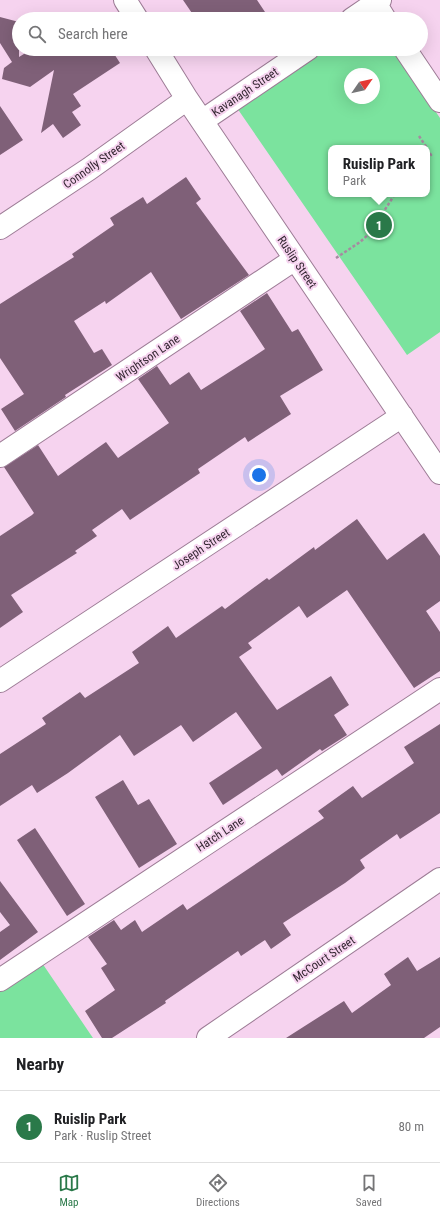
<!DOCTYPE html>
<meta charset="utf-8">
<style>
:root{--surface:#fff;--page:#f6f6f6;--text:#202124;--muted:#757577;--line:#e0e0e0;--accent:#2a7949}
body{margin:0;font-family:"Roboto Condensed",sans-serif;background:var(--page);color:var(--text)}
.compass{position:absolute;left:344px;top:68px;width:36px;height:36px;border-radius:50%;background:var(--surface);box-shadow:0 4px 16px #0002;rotate:56deg}
.you{position:absolute;left:259px;top:475px;width:14px;height:14px;margin:-10px;border:3px solid #fff;border-radius:50%;background:#1a73e8;box-shadow:0 0 0 6px #1a73e833}
.badge{display:grid;place-items:center;width:26px;height:26px;border-radius:50%;background:var(--accent);color:#fff;font-size:13px;font-weight:700}
.pin{position:absolute;translate:-50% -50%;border:2px solid #fff;box-shadow:0 1px 4px #0006}
.popup{position:absolute;left:328px;top:145px;width:102px;height:52px;box-sizing:border-box;display:grid;place-content:center;border-radius:8px;background:var(--surface);filter:drop-shadow(0 1px 3px #0005);font-size:13px;white-space:nowrap;color:var(--muted)}
.popup b{font-size:15px;color:var(--text)}
.popup::after{content:'';position:absolute;left:50%;top:100%;margin-left:-8px;border:8px solid transparent;border-top-color:var(--surface)}
.list{margin:0;padding:0;list-style:none}
h2{display:flex;justify-content:space-between;align-items:center;height:52px;margin:0;padding:0 16px;font-size:17px}
h2 small{font-size:13px;font-weight:400;color:var(--muted)}
.list li{display:grid;grid-template-columns:26px 1fr auto;gap:12px;align-items:center;box-sizing:border-box;height:72px;padding:0 16px;border-top:1px solid var(--line)}
.list b{display:block;font-size:15px;white-space:nowrap}
.list p{margin:0;font-size:13px;white-space:nowrap;color:var(--muted)}
.list em{font-size:13px;font-style:normal;color:var(--muted)}
.icon{flex:none;width:22px;height:22px;fill:none;stroke:currentColor;stroke-width:2;stroke-linecap:round;stroke-linejoin:round}
.map{position:relative;flex:none;width:440px;height:1038px;overflow:hidden}
.search{position:absolute;background:var(--surface);box-shadow:0 4px 16px #0002;left:12px;right:12px;top:12px;height:44px;display:flex;align-items:center;gap:10px;box-sizing:border-box;padding:0 14px;border-radius:22px;color:var(--muted);font-size:15px}
.sheet{height:124px;background:var(--surface)}
nav{display:flex;justify-content:space-around;align-items:center;box-sizing:border-box;height:56px;border-top:1px solid var(--line);background:var(--surface);font-size:11px;color:var(--muted)}
nav a{display:grid;justify-items:center;gap:2px}
nav .on{color:var(--accent)}
.map>svg:first-child{display:block}
.green{fill:#7be39e;fill-rule:evenodd}
.building{fill:#7f6078}
.lines{fill:none;stroke-linecap:round;stroke-linejoin:round}
.minor-casing{stroke:#9d7c96;stroke-width:24}
.path{stroke:#a58ba0;stroke-width:2.5;stroke-dasharray:3 2;stroke-linecap:butt}
.minor{stroke:#fff;stroke-width:22}
.labels{text-anchor:middle;stroke-width:4;stroke-linejoin:round;paint-order:stroke}
.street-label{font-size:12px;fill:#332631;stroke:#f6d3ef}
</style>
<div class="map">
<svg width="440" height="1038" viewBox="0 0 440 1038">
<rect width="100%" height="100%" fill="#f6d3ef"/>
<path class="green" d="M322,49H393L440,118V332L407,355L237,108ZM350,74H374V98H350ZM331,148H427V194H331Z
M40,960L93,1038H0V987Z"/>
<path class="building" d="M183,0H257L265,12L254,19H196Z
M0,17L19,22V57L32,49H111L120,63L73,94L81,106L72,112L81,125L63,138L53,124L41,133L54,70L30,87L2,79L4,68L12,62L0,43Z
M0,106L23,140L0,155Z
M186,177L201,199L196,203L249,275L181,319L151,272L106,304L105,301L74,321L94,353L102,349L112,365L65,395L66,397L15,431L1,409L24,394L0,358V304L74,257L72,254L114,225L110,218L143,197L147,204Z
M267,293L292,332L298,329L323,370L280,396L291,414L248,442L245,437L198,469L200,473L130,520L122,509L92,530L97,536L75,551L77,553L11,595L23,612L0,628V536L32,515L34,513L4,467L38,445L58,476L106,442L118,458L169,423L138,379L157,366L170,385L189,372L201,390L259,353L265,349L240,311Z
M357,519L387,560L424,533L440,556V601L426,611L440,632V671L414,688L347,590L307,618L299,606L248,643L252,648L239,657L277,710L331,676L349,705L334,715L347,735L322,751L320,749L282,776L277,769L223,805L209,783L262,748L236,712L193,742L181,725L134,756L120,735L68,773L37,793L32,785L0,806V754L46,724L42,718L80,692L85,698L139,663L132,652L168,626L176,638L222,606L225,609L267,578L269,580L314,547L315,550Z
M440,724V813L400,839L397,834L360,860L365,868L345,883L283,923L291,935L271,949L265,940L241,956L238,951L165,1001L166,1003L112,1038H102L85,1011L115,990L101,968L107,964L88,937L114,920L121,930L135,920L142,932L183,904L187,910L324,818L318,811L353,786L362,798L414,763L404,747Z
M123,780L138,805L149,799L177,844L139,868L95,797Z
M35,828L85,904L67,916L17,840Z
M0,881L38,932L0,960V932L10,925L0,912Z
M408,957L417,971L440,957V1027L424,1038H286L344,1001L352,1013L391,985L384,974Z"/>
<g class="lines">
<g class="minor-casing">
<path id="minor" d="M125,0L137,19
M375,3L385,19
M352,19L380,0
M156,49L187,99L440,473
M405,49L440,101
M202,121L308,49
M0,228L89,169L187,99
M0,456L295,259
M0,681L402,416
M0,980L440,689
M208,1038L440,879"/>
</g>
<path class="path" d="M419,136L427,148
M427,149L431,155L427,158
M336,258L360,242L370,233L395,194"/>
<use href="#minor" class="minor"/>
</g>
<g class="labels">
<g class="street-label">
<text transform="translate(245 92) rotate(-34)" y="4">Kavanagh Street</text>
<text transform="translate(94 165) rotate(-35)" y="4">Connolly Street</text>
<text transform="translate(297 262) rotate(56)" y="4">Ruslip Street</text>
<text transform="translate(148 358) rotate(-34)" y="4">Wrightson Lane</text>
<text transform="translate(201 549) rotate(-33)" y="4">Joseph Street</text>
<text transform="translate(220 834) rotate(-33)" y="4">Hatch Lane</text>
<text transform="translate(324 959) rotate(-34)" y="4">McCourt Street</text>
</g>
</g>
</svg>
<svg class="compass" viewBox="-18 -18 36 36"><path d="M0-13l5 13h-10z" fill="#e53935"/><path d="M0 13l5-13h-10z" fill="#757577"/></svg>
<div class="you"></div>
<div class="pin badge" style="left:379px;top:225px">1</div>
<div class="popup"><b>Ruislip Park</b>Park</div>
<div class="search"><svg class="icon" aria-label="search" viewBox="0 0 24 24"><circle cx="10" cy="10" r="6"/><path d="M15 15l6 6"/></svg>Search here</div>
</div>
<section class="sheet">
<h2>Nearby<small></small></h2>
<ul class="list">
<li><span class="badge">1</span><div><b>Ruislip Park</b><p>Park · Ruslip Street</p></div><em>80 m</em></li>
</ul>
</section>
<nav>
<a class="on"><svg class="icon" aria-label="map" viewBox="0 0 24 24"><path d="M3 6l6-2 6 2 6-2v14l-6 2-6-2-6 2zM9 4v14M15 6v14"/></svg>Map</a>
<a><svg class="icon" aria-label="directions" viewBox="0 0 24 24"><path d="M12 3l9 9-9 9-9-9zM9 14v-3h6M13 9l2 2-2 2"/></svg>Directions</a>
<a><svg class="icon" aria-label="saved" viewBox="0 0 24 24"><path d="M7 4h10v16l-5-4-5 4z"/></svg>Saved</a>
</nav>
